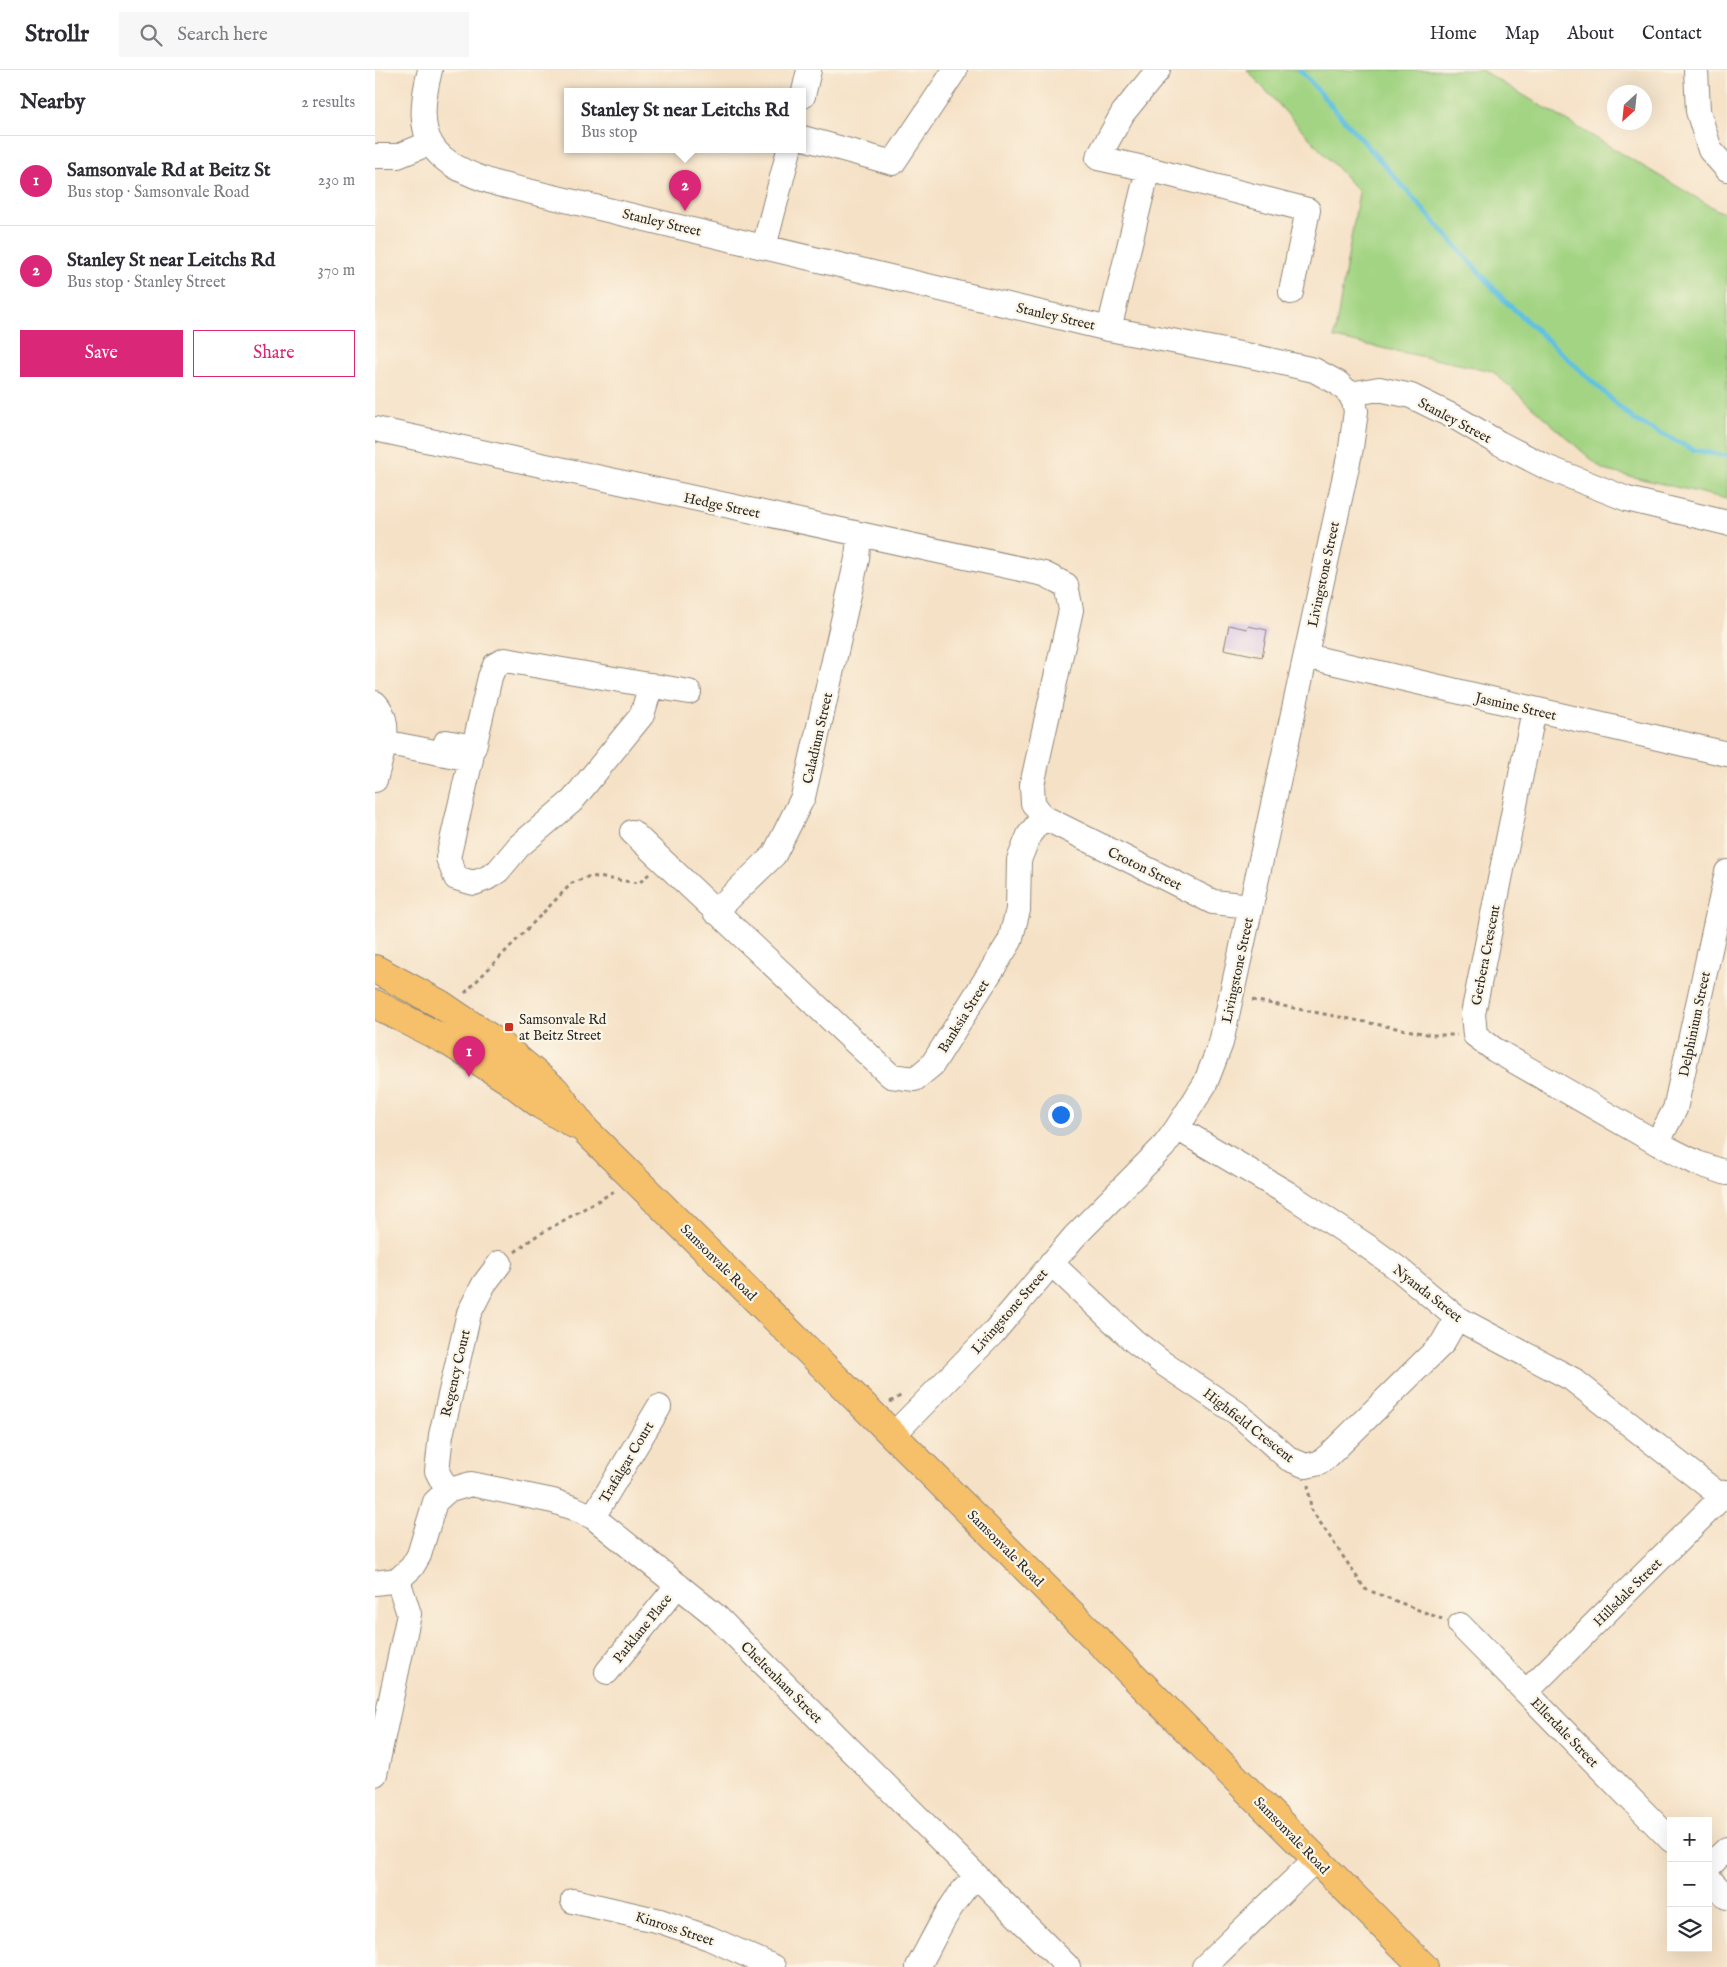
<!DOCTYPE html>
<meta charset="utf-8">
<style>
:root{--surface:#fff;--page:#f7f7f7;--text:#2b2b33;--muted:#7c7c81;--line:#e1e1e2;--accent:#db2777}
body{margin:0;font-family:"IM FELL English",serif;background:var(--page);color:var(--text)}
.controls{position:absolute;right:15px;bottom:15px;display:grid;overflow:hidden;border-radius:0px;box-shadow:0 5px 20px #0002}
.controls button{width:45px;height:45px;display:grid;place-items:center;padding:0;border:0;border-bottom:1px solid var(--line);background:var(--surface);color:var(--text);font:25px sans-serif}
.compass{position:absolute;left:1232px;top:15px;width:45px;height:45px;border-radius:50%;background:var(--surface);box-shadow:0 5px 20px #0002;rotate:207deg}
.you{position:absolute;left:685px;top:1044px;width:18px;height:18px;margin:-12px;border:4px solid #fff;border-radius:50%;background:#1a73e8;box-shadow:0 0 0 8px #1a73e833}
.badge{display:grid;place-items:center;width:32px;height:32px;border-radius:50%;background:var(--accent);color:#fff;font-size:16px;font-weight:700}
.pin{position:absolute;translate:-50% -41px;filter:drop-shadow(0 1px 2px #0008)}
.pin::after{content:'';position:absolute;top:26px;width:18px;height:15px;background:inherit;clip-path:polygon(0 0,100% 0,50% 100%)}
.popup{position:absolute;left:189px;top:18px;width:242px;height:65px;box-sizing:border-box;display:grid;place-content:center;border-radius:0px;background:var(--surface);filter:drop-shadow(0 1px 4px #0005);font-size:16px;white-space:nowrap;color:var(--muted)}
.popup b{font-size:19px;color:var(--text)}
.popup::after{content:'';position:absolute;left:50%;top:100%;margin-left:-10px;border:10px solid transparent;border-top-color:var(--surface)}
.list{margin:0;padding:0;list-style:none}
h2{display:flex;justify-content:space-between;align-items:center;height:65px;margin:0;padding:0 20px;font-size:21px}
h2 small{font-size:16px;font-weight:400;color:var(--muted)}
.list li{display:grid;grid-template-columns:32px 1fr auto;gap:15px;align-items:center;box-sizing:border-box;height:90px;padding:0 20px;border-top:1px solid var(--line)}
.list b{display:block;font-size:19px;white-space:nowrap}
.list p{margin:0;font-size:16px;white-space:nowrap;color:var(--muted)}
.list em{font-size:16px;font-style:normal;color:var(--muted)}
.actions{display:flex;gap:10px;padding:15px 20px}
.actions a{flex:1;padding:11px 0;border:1px solid var(--accent);border-radius:0px;text-align:center;font-size:18px;color:var(--accent)}
.actions .main{background:var(--accent);color:#fff}
.icon{flex:none;width:28px;height:28px;fill:none;stroke:currentColor;stroke-width:2;stroke-linecap:round;stroke-linejoin:round}
.map{position:relative;flex:none;width:1352px;height:1897px;overflow:hidden}
header{display:flex;align-items:center;gap:30px;box-sizing:border-box;height:70px;padding:0 25px;background:var(--surface);border-bottom:1px solid var(--line)}
header strong{font-size:24px}
nav{display:flex;gap:28px;margin-inline-start:auto;font-size:18px}
.search{width:350px;height:45px;background:var(--page);display:flex;align-items:center;gap:12px;box-sizing:border-box;padding:0 18px;border-radius:0px;color:var(--muted);font-size:19px}
main{display:flex}
aside{flex:1;background:var(--surface)}
.map>svg:first-child{display:block}
.green{fill:#a3d483;stroke:#678057}
.lines{fill:none;stroke-linecap:round;stroke-linejoin:round}
.stream{stroke:#61c1e0;stroke-width:5}
.building{fill:#cfb6ec}
.minor-casing{stroke:#908678;stroke-width:26}
.major-casing{stroke:#908678;stroke-width:30}
.path{stroke:#908678;stroke-width:3;stroke-dasharray:4 4;stroke-linecap:butt}
.minor{stroke:#fff;stroke-width:24}
.major{stroke:#f6c06b;stroke-width:28}
.poi-dot{fill:#c8321e;stroke:#fcf5e5;stroke-width:2}
.labels{text-anchor:middle;stroke-width:4.5;stroke-linejoin:round;paint-order:stroke}
.street-label{font-size:14px;fill:#2b2b2b;stroke:#fcf5e5}
.poi-label{font-size:14px;fill:#2b2b2b;stroke:#fcf5e5;text-anchor:start}
</style>
<header>
<strong>Strollr</strong>
<div class="search"><svg class="icon" aria-label="search" viewBox="0 0 24 24"><circle cx="10" cy="10" r="6"/><path d="M15 15l6 6"/></svg>Search here</div>
<nav><a>Home</a><a>Map</a><a>About</a><a>Contact</a></nav>
</header>
<main>
<aside>
<h2>Nearby<small>2 results</small></h2>
<ul class="list">
<li><span class="badge">1</span><div><b>Samsonvale Rd at Beitz St</b><p>Bus stop · Samsonvale Road</p></div><em>230 m</em></li>
<li><span class="badge">2</span><div><b>Stanley St near Leitchs Rd</b><p>Bus stop · Stanley Street</p></div><em>370 m</em></li>
</ul>
<div class="actions"><a class="main">Save</a><a>Share</a></div>
</aside>
<div class="map">
<svg width="1352" height="1897" viewBox="0 0 1352 1897">
<rect width="100%" height="100%" fill="#fcf5e5"/>
<filter id="ink" filterUnits="userSpaceOnUse"><feTurbulence type="fractalNoise" baseFrequency=".02" numOctaves="2"/><feDisplacementMap in="SourceGraphic" scale="10" xChannelSelector="R" yChannelSelector="G"/><feConvolveMatrix kernelMatrix="1 2 1 2 8 2 1 2 1" color-interpolation-filters="sRGB"/></filter>
<filter id="wash" filterUnits="userSpaceOnUse"><feTurbulence type="fractalNoise" baseFrequency=".0096" numOctaves="4" result="noise"/><feDisplacementMap in="SourceGraphic" scale="20" xChannelSelector="R" yChannelSelector="G"/><feGaussianBlur stdDeviation="1.12" result="paint"/><feColorMatrix in="noise" values="0 0 0 0 0 0 0 0 0 0 0 0 0 0 0 0 0 1.4 0 .05"/><feComposite in="paint" operator="in"/></filter>
<g filter="url(#wash)">
<rect width="100%" height="100%" fill="#f5e1c6"/>
<path class="green" d="M872,0H1106L1342,140L1352,144V429L1228,400L1117,301L959,268L984,122Z"/>
<g class="lines">
<path class="stream" d="M925,0L1128,229L1259,350L1319,380L1352,386"/>
</g>
<g id="blocks">
<path class="building" d="M854,555L872,559L873,556L892,560L887,587L849,579Z"/>
</g>
</g>
<g filter="url(#ink)">
<use href="#blocks" fill-opacity="0" stroke="#908678" stroke-width="1"/>
<g class="lines">
<g class="minor-casing">
<path id="minor" d="M55,0C37,71 56,93 123,114L734,259L881,287L939,300L963,313L975,324L979,332L981,341L976,378L846,973L830,1014L802,1058L789,1076L699,1167L618,1263L518,1365
M783,0L748,43L723,88L773,99L933,140L916,222
M1321,0L1323,41L1335,80L1352,99
M428,26L434,0
M428,68L518,93L580,0
M0,86H23L55,73
M389,177L414,80
M734,259L773,99
M975,324L1004,319L1036,326L1083,349L1124,373L1171,397L1252,429L1352,453
M0,359L669,504L691,515L696,540L657,715L658,733L668,747L838,832L876,836
M931,586L1352,684
M0,633C20,654 6,685 0,710
M1159,640L1098,944L1100,965L1120,980L1282,1073L1322,1093L1352,1103
M8,672L96,689L73,788L81,808L99,813L112,808L123,801L144,776L197,731L267,645L276,615
M71,672L99,677L115,607L120,595L130,590L314,622
M257,762L516,1006L540,1009L557,995L635,871L643,840L644,790L654,765L668,747
M340,842L399,785L428,727L482,489L484,465
M802,1058L912,1123L995,1178L1025,1200L1082,1248L1197,1309L1347,1427
M1282,1073L1300,1039L1352,802
M676,1193L759,1271L789,1294L862,1343L914,1389L931,1396L944,1393L953,1386L1067,1274L1082,1248
M72,1421L62,1401L66,1365L94,1243L109,1214L125,1193
M218,1447L284,1337
M0,1513L23,1510
M1085,1555L1296,1770
M232,1602L303,1515
M1151,1622L1352,1422
M0,1704L34,1544L23,1510L37,1497L44,1485L60,1432L72,1421L96,1414L178,1431L198,1438L218,1447L341,1546L693,1897
M1333,1797L1352,1779
M1333,1808L1352,1827
M198,1831L285,1851L334,1868L399,1897
M543,1897C560,1867 575,1830 601,1807
M829,1897L941,1789"/>
</g>
<g class="major-casing">
<path id="major" d="M0,899L65,934L127,976L180,1020L211,1061L495,1342L1049,1897
M0,934L74,972L132,1009L166,1035L201,1055"/>
</g>
<path class="path" d="M90,923L197,813L215,806L264,813L274,804
M877,930L1057,965H1082
M140,1182L158,1168L240,1121
M515,1332L527,1325
M933,1415L936,1439L990,1519L1067,1549"/>
<use href="#minor" class="minor"/>
<use href="#major" class="major"/>
</g>
</g>
<rect class="poi-dot" x="129" y="952" width="10" height="10" rx="2.5"/>
<g class="labels">
<g class="street-label">
<text transform="translate(287 152) rotate(13)" y="5">Stanley Street</text>
<text transform="translate(681 246) rotate(13)" y="5">Stanley Street</text>
<text transform="translate(1080 350) rotate(28)" y="5">Stanley Street</text>
<text transform="translate(347 435) rotate(12)" y="5">Hedge Street</text>
<text transform="translate(948 504) rotate(-78)" y="5">Livingstone Street</text>
<text transform="translate(1141 636) rotate(13)" y="5">Jasmine Street</text>
<text transform="translate(442 668) rotate(-77)" y="5">Caladium Street</text>
<text transform="translate(770 798) rotate(26)" y="5">Croton Street</text>
<text transform="translate(1110 885) rotate(-79)" y="5">Gerbera Crescent</text>
<text transform="translate(862 900) rotate(-78)" y="5">Livingstone Street</text>
<text transform="translate(588 946) rotate(-58)" y="5">Banksia Street</text>
<text transform="translate(1319 954) rotate(-78)" y="5">Delphinium Street</text>
<text transform="translate(344 1192) rotate(45)" y="5">Samsonvale Road</text>
<text transform="translate(1053 1223) rotate(38)" y="5">Nyanda Street</text>
<text transform="translate(634 1241) rotate(-49)" y="5">Livingstone Street</text>
<text transform="translate(80 1303) rotate(-77)" y="5">Regency Court</text>
<text transform="translate(874 1355) rotate(38)" y="5">Highfield Crescent</text>
<text transform="translate(251 1392) rotate(-59)" y="5">Trafalgar Court</text>
<text transform="translate(631 1478) rotate(45)" y="5">Samsonvale Road</text>
<text transform="translate(1252 1522) rotate(-45)" y="5">Hillsdale Street</text>
<text transform="translate(267 1558) rotate(-51)" y="5">Parklane Place</text>
<text transform="translate(407 1612) rotate(45)" y="5">Cheltenham Street</text>
<text transform="translate(1190 1662) rotate(46)" y="5">Ellerdale Street</text>
<text transform="translate(917 1765) rotate(46)" y="5">Samsonvale Road</text>
<text transform="translate(300 1858) rotate(18)" y="5">Kinross Street</text>
</g>
<g class="poi-label">
<text x="144" y="954">Samsonvale Rd<tspan x="144" dy="16">at Beitz Street</tspan></text>
</g>
</g>
</svg>
<div class="controls">
<button>+</button>
<button>−</button>
<button><svg class="icon" aria-label="layers" viewBox="0 0 24 24"><path d="M12 4l9 5-9 5-9-5zM3 14l9 5 9-5"/></svg></button>
</div>
<svg class="compass" viewBox="-18 -18 36 36"><path d="M0-13l5 13h-10z" fill="#e53935"/><path d="M0 13l5-13h-10z" fill="#7c7c81"/></svg>
<div class="you"></div>
<div class="pin badge" style="left:94px;top:1007px">1</div>
<div class="pin badge" style="left:310px;top:141px">2</div>
<div class="popup"><b>Stanley St near Leitchs Rd</b>Bus stop</div>
</div>
</main>
